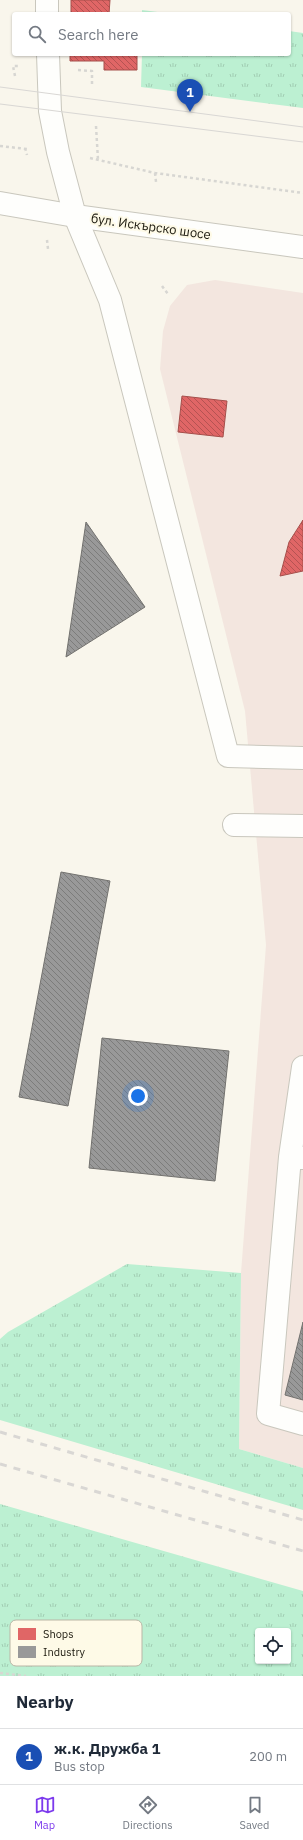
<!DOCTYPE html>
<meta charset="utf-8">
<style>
:root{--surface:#fff;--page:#f6f6f7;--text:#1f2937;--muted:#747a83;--line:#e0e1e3;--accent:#7c3aed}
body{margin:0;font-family:"IBM Plex Sans",sans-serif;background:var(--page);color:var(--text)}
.controls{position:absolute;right:12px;bottom:12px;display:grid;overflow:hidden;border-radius:4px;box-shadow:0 1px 3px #0004}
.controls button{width:36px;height:36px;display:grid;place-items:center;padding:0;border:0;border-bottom:1px solid var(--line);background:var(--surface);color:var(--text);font:20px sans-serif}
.you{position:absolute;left:138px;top:1096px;width:14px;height:14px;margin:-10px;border:3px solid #fff;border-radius:50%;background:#1a73e8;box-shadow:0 0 0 6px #1a73e833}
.badge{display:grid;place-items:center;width:26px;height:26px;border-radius:50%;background:var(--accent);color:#fff;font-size:13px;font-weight:700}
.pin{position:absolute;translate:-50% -33px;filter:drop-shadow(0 1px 2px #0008)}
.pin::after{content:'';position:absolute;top:21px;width:14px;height:12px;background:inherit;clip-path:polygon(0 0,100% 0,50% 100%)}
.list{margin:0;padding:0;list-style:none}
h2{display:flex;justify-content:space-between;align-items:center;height:52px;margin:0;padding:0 16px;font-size:17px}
h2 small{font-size:13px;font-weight:400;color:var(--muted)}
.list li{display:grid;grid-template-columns:26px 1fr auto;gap:12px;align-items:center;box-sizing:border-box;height:56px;padding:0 16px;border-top:1px solid var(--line)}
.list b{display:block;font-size:15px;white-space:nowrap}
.list p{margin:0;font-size:13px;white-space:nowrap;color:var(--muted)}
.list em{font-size:13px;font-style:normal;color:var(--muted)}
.icon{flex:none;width:22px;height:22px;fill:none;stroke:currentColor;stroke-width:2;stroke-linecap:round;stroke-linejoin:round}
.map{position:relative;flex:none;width:303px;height:1676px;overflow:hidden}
.search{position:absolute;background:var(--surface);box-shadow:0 1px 3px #0004;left:12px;right:12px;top:12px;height:44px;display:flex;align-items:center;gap:10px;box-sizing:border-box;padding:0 14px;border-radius:4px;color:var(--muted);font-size:15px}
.sheet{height:108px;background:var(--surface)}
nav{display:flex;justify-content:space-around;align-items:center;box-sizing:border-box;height:56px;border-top:1px solid var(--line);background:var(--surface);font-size:11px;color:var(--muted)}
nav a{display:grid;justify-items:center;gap:2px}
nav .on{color:var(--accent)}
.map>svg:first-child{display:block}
.commercial{fill:#f3e6df}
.grass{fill:url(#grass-tufts);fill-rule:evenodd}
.shops{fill:url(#shops-back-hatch);stroke:#a54f4b}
.industry{fill:url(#industry-back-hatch);stroke:#73726f}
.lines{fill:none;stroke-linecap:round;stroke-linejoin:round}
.minor-casing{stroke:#c9c7bd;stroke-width:24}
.major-casing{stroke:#c9c7bd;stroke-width:24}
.path{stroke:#d7d6d2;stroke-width:2.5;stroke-dasharray:3 3;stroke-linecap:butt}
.minor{stroke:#fefefc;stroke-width:22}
.major{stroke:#fefefc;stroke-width:22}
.tram{stroke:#d9d7d4;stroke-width:1}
.rail{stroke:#d9d7d4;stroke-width:3;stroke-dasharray:7 7;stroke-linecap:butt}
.labels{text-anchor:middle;stroke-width:4;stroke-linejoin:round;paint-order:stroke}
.street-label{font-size:13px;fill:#1b180d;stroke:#fefae7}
.key{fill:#fefae7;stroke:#bab6a6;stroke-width:1}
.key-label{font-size:11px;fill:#1b180d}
</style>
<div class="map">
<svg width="303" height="1676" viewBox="0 0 303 1676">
<defs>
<pattern id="grass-tufts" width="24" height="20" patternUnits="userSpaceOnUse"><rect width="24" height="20" fill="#bcf0d2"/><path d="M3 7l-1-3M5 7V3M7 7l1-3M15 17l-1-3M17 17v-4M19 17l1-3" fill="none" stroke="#a1cdb3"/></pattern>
<pattern id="shops-back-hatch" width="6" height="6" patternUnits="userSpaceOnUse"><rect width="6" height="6" fill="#e06666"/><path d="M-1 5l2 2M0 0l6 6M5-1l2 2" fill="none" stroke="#b55352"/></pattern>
<pattern id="industry-back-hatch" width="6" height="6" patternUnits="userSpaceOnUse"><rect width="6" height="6" fill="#999"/><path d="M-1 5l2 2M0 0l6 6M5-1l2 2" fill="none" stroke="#7c7c7b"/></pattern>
</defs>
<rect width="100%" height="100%" fill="#f9f6ec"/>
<path class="commercial" d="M215,280L303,293V1468L239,1449L241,1273L266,945L245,711L160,369L163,331L170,306L187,285Z"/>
<path class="grass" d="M142,10L173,14H142Z
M289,31L303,33V108L141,87L142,54H289Z
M127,1264L241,1273L239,1449L303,1468V1510L0,1420V1339L8,1332Z
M0,1504L303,1591V1676H0ZM258,1631H288V1661H258Z"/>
<path class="shops" d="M71,0H110L109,14H71Z
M70,54H137V70H104V61H70Z
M182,396L227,401L223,437L178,432Z
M303,520V571L280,576L289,542Z"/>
<path class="industry" d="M86,522L145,607L66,657Z
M61,872L110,881L68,1106L19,1097Z
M102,1038L229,1051L215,1181L89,1168Z
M303,1322V1400L285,1395Z"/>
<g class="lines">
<g class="minor-casing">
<path id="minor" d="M47,0V14
M48,54L50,111L58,152L75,216L110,300L228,756L303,758
M234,825L303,826
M303,1067L290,1157L303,1158
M290,1157L268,1414L303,1424"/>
</g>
<g class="major-casing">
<path id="major" d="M0,203L75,216L303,247"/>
</g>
<path class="path" d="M78,70L92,71V86
M15,76L13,66H20
M96,126L98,160
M0,146L27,149
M25,148L27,155
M90,158L155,173L303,193
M155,173L156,182
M47,240L48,249
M162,286L168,294
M0,1673L26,1676"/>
<use href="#minor" class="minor"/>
<use href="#major" class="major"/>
<path class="tram" d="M0,87L303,127
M0,104L303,142"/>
<path class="rail" d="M0,1432L303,1520
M0,1464L303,1551"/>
</g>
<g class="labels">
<g class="street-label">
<text transform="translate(151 226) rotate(8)" y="5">бул. Искърско шосе</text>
</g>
</g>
<rect x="10" y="1620" width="132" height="46" rx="6" class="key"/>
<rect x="18" y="1628" width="18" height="12" fill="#e06666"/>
<rect x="18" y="1646" width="18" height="12" fill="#999"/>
<g class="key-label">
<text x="43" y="1638">Shops</text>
<text x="43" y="1656">Industry</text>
</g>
</svg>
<div class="controls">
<button><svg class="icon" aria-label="locate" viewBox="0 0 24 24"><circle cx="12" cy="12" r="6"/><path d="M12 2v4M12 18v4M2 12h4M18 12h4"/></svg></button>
</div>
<div class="you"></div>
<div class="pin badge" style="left:190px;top:112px;background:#1a4fb4">1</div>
<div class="search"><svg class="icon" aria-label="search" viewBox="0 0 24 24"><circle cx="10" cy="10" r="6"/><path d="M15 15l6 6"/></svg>Search here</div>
</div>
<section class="sheet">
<h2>Nearby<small></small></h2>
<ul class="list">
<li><span class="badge" style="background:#1a4fb4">1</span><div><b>ж.к. Дружба 1</b><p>Bus stop</p></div><em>200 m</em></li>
</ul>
</section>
<nav>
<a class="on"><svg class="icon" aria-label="map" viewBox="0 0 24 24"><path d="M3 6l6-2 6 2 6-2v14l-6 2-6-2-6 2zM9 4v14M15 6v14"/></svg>Map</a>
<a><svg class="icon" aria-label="directions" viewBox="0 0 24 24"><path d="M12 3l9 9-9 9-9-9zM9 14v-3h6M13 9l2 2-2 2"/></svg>Directions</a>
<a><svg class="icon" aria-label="saved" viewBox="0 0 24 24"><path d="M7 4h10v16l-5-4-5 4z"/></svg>Saved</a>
</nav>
